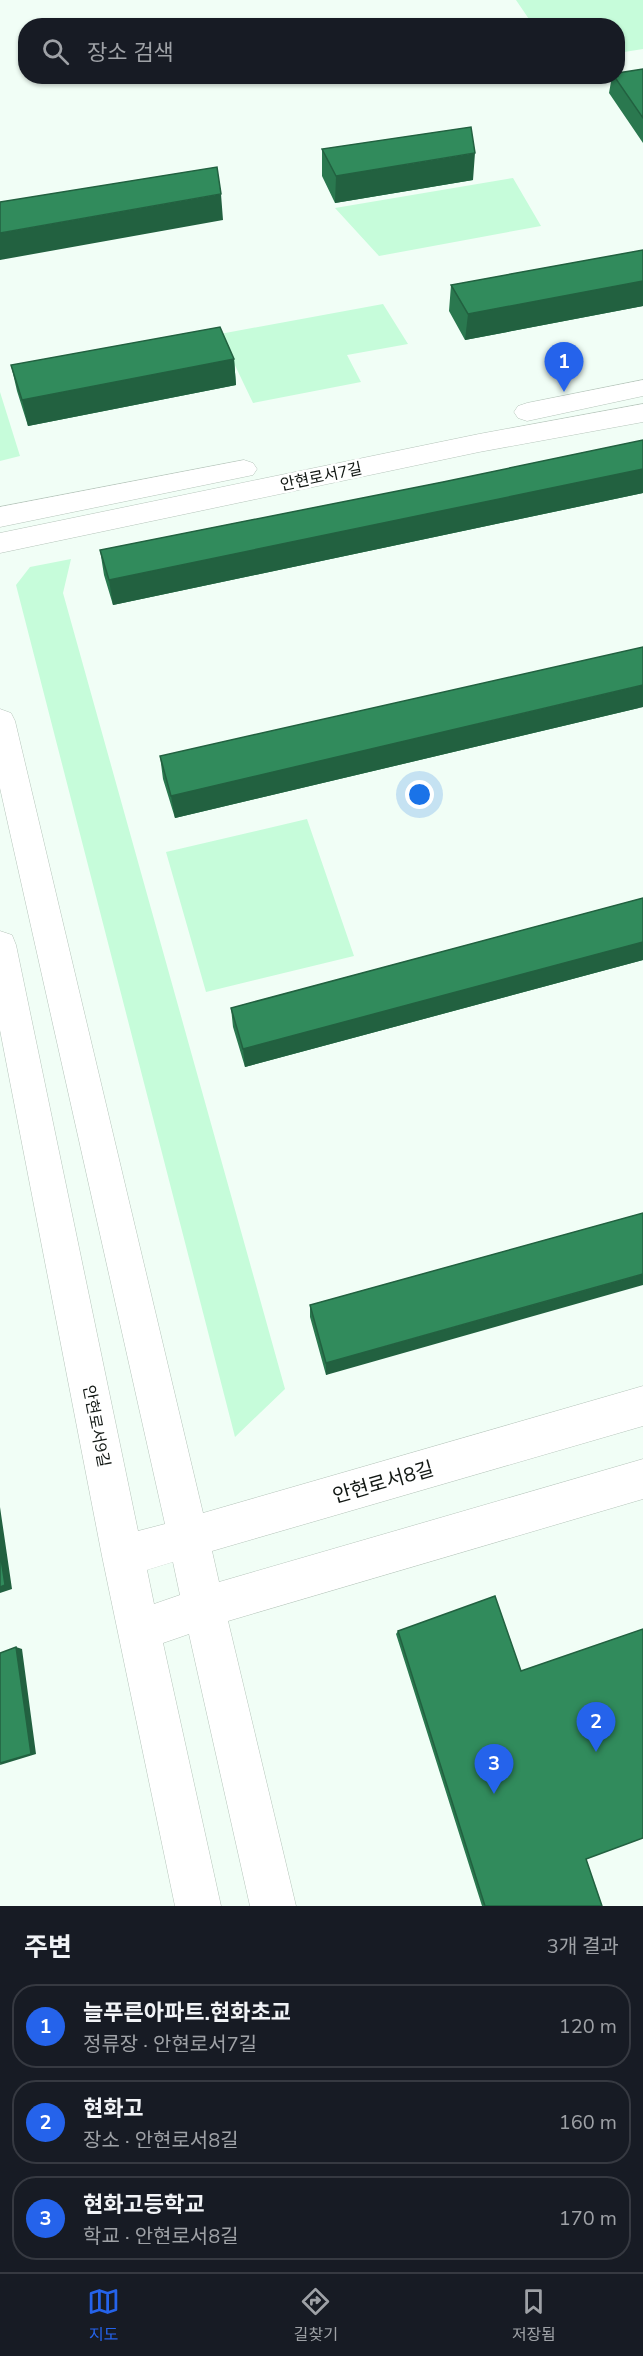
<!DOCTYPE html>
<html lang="ko">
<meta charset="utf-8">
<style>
:root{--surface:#171b24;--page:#20242c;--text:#f1f3f6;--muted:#9ea1a6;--line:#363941;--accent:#2563eb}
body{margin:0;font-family:"Nunito Sans","Noto Sans KR",sans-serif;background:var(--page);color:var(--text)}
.you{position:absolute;left:420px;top:795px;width:21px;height:21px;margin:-15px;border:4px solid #fff;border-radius:50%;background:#1a73e8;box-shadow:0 0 0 9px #1a73e833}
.badge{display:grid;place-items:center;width:39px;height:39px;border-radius:50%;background:var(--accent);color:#fff;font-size:20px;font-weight:700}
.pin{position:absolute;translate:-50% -50px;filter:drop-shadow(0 2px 3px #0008)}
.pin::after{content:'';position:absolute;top:32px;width:21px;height:18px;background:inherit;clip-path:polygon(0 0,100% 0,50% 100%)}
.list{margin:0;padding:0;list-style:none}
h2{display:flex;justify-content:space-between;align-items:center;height:78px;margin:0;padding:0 24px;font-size:26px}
h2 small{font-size:20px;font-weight:400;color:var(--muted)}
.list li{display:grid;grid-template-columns:39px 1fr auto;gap:18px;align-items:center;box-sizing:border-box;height:84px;margin:0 12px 12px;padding:0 12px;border:2px solid var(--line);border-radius:24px}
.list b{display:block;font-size:22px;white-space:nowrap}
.list p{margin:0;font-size:20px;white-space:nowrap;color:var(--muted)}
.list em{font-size:20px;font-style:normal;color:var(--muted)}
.icon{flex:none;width:33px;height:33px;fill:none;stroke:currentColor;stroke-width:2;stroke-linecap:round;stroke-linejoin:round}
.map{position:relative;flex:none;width:643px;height:1906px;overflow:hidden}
.search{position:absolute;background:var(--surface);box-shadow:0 2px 4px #0004;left:18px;right:18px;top:18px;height:66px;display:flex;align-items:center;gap:15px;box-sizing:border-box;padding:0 21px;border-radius:24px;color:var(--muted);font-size:22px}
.sheet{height:366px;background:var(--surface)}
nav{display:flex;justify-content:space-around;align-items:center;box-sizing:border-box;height:84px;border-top:2px solid var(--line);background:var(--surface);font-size:16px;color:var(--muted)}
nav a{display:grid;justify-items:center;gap:3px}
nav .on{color:var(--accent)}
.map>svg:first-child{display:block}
.green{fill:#c6fcda}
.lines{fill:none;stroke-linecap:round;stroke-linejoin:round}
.minor-casing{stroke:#b6c5bb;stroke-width:1}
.minor{fill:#fff;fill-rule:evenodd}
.wall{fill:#2a784f}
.shaded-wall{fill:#226140}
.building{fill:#318b5c;stroke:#226140;stroke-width:1.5}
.labels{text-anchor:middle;stroke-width:5;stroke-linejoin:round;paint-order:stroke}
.street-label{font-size:16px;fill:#121814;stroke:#fff}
.near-street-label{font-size:20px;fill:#121814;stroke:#fff}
</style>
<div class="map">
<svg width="643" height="1906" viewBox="0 0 643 1906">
<rect width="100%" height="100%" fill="#f1fef6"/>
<path class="green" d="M516,0H643V49L618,53V26L533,25Z
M513,178L541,226L379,256L335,208Z
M383,304L408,344L347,355L361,382L253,403L220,334Z
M0,392L20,456L0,461Z
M71,559L63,593L285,1389L235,1437L16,585L30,567Z
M307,819L354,956L206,992L166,852Z"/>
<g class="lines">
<g class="minor-casing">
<path id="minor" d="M643,380V396L527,421L518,418L514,412L518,406L527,403Z
M643,404V422L479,452L0,553V533L479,434Z
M244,460L253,463L257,469L253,475L0,527V507Z
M0,709L11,713L15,721L203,1513L643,1386V1426L212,1551L219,1582L643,1459V1499L228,1621L296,1906H250L189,1634L163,1643L221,1906H175L102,1556L0,1030V931L12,935L16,945L138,1531L165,1524L0,788ZM173,1562L180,1595L154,1604L147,1570Z"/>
</g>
<use href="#minor" class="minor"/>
</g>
<path class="wall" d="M643,69V143L609,93L612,76H618Z
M322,149L473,180L335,203L322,176Z
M643,250V306L465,340L449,311L451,285Z
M234,359L236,385L28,426L17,391L11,365Z
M643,440V493L113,605L104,575L100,550L443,482Z
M643,707L175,818L163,779L160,756Z
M643,898V960L245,1067L233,1027L231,1008Z
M643,1213L326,1375L310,1317V1305Z
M398,1631L586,1859L602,1906H482L396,1634Z"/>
<path class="shaded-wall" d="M475,153L473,180L335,203L336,176Z
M221,194L223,220L0,260V233Z
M643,281V306L465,340L468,314Z
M234,359L236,385L28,426L22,400Z
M643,469V493L113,605L109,580Z
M643,685V707L175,818L171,796Z
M643,942V960L245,1067L243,1049Z
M643,1274V1285L326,1375V1363Z
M0,1507L12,1589L0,1593Z
M16,1647L22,1649L36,1754L0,1765Z"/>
<path class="building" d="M643,69V118L614,76H618V73Z
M471,127L475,153L336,176L322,149Z
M217,167L221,194L0,233V202Z
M643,250V281L468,314L451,285Z
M220,327L234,359L22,400L11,365Z
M643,440V469L109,580L100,550L443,482Z
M643,647V685L171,796L160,756Z
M643,898V942L243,1049L231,1008Z
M643,1213V1274L326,1363L310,1305Z
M0,1552L5,1585L0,1587Z
M495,1596L521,1671L643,1629V1838L586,1859L602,1906H485L398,1631Z
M16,1647L31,1754L0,1763V1653Z"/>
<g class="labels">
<g class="street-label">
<text transform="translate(321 476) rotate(-12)" y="6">안현로서7길</text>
<text transform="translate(97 1426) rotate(79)" y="6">안현로서9길</text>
</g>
<g class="near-street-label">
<text transform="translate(383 1482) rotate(-16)" y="7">안현로서8길</text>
</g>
</g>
</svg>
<div class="you"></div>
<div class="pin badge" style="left:564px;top:392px">1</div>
<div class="pin badge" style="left:596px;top:1752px">2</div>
<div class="pin badge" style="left:494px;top:1794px">3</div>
<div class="search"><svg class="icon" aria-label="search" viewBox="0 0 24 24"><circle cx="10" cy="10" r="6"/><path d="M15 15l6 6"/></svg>장소 검색</div>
</div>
<section class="sheet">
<h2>주변<small>3개 결과</small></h2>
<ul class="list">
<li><span class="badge">1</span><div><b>늘푸른아파트.현화초교</b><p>정류장 · 안현로서7길</p></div><em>120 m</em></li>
<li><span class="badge">2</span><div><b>현화고</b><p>장소 · 안현로서8길</p></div><em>160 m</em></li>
<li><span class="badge">3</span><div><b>현화고등학교</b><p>학교 · 안현로서8길</p></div><em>170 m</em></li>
</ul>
</section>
<nav>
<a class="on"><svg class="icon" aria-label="map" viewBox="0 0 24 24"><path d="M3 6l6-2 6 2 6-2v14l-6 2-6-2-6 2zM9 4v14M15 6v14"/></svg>지도</a>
<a><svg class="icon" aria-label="directions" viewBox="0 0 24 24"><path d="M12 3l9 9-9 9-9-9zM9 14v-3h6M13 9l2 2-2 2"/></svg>길찾기</a>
<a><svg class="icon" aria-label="saved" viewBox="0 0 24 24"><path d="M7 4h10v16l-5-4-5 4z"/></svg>저장됨</a>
</nav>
